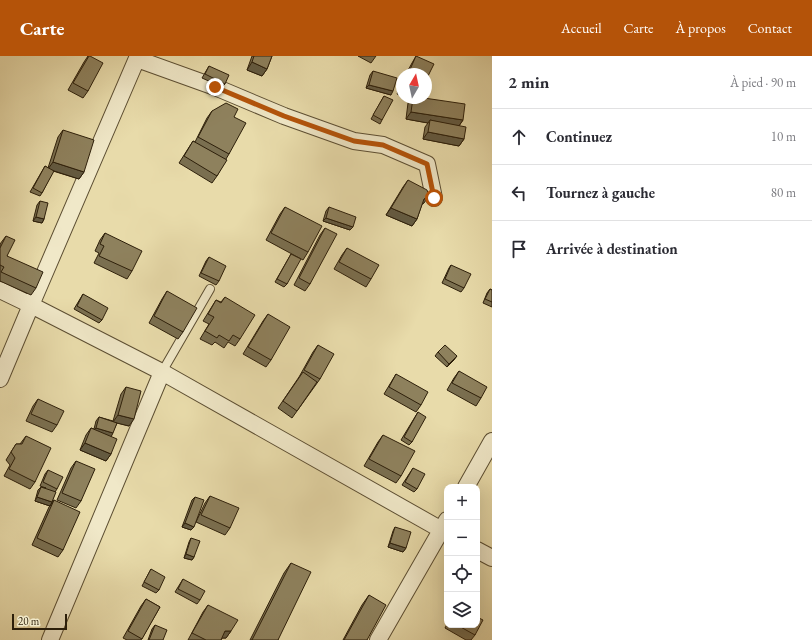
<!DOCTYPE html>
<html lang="fr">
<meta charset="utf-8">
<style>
:root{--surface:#fff;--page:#f7f7f7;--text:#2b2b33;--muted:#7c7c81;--line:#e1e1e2;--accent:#b45309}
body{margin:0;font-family:"EB Garamond",serif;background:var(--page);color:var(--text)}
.controls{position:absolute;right:12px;bottom:12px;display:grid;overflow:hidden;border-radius:8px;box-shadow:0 4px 16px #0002}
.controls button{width:36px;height:36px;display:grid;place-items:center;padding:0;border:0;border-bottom:1px solid var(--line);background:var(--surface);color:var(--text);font:20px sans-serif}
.compass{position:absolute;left:396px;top:12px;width:36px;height:36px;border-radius:50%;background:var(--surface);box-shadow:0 4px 16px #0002;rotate:9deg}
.scale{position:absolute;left:12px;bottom:10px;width:55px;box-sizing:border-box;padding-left:4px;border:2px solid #2d1f0a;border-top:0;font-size:11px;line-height:14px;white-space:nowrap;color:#2d1f0a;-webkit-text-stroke:3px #f0e8c8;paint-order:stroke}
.stop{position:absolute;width:12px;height:12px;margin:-9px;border:3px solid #b45309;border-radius:50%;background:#fff}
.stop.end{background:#b45309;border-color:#fff;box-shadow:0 1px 4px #0008}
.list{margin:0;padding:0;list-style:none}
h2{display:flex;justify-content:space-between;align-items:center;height:52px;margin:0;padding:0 16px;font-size:17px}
h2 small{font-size:13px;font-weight:400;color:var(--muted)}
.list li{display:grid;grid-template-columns:26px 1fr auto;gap:12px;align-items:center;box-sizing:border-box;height:56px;padding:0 16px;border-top:1px solid var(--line)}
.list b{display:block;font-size:15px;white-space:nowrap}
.list em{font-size:13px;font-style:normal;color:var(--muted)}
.icon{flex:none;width:22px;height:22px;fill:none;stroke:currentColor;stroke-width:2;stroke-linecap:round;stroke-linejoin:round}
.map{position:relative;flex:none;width:492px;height:584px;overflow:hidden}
header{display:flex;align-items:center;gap:24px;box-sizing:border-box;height:56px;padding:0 20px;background:var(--accent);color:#fff}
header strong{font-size:19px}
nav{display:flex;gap:22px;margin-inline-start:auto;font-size:14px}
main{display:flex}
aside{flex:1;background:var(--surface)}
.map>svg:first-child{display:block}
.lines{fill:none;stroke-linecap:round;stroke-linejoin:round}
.lane-casing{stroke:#5c4e32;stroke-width:10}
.street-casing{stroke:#5c4e32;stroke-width:18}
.lane{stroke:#f0e8c8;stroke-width:8}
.street{stroke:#f0e8c8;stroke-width:16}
.wall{fill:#7a6f50;stroke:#2d1f0a}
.shaded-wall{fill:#635a41;stroke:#2d1f0a}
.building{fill:#8e815d;stroke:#2d1f0a}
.route{stroke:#b45309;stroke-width:5}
</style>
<header>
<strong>Carte</strong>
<nav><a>Accueil</a><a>Carte</a><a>À propos</a><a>Contact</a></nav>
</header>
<main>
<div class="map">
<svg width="492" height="584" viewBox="0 0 492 584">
<rect width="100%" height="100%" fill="#e8dbaa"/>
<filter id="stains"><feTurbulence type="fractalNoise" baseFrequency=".005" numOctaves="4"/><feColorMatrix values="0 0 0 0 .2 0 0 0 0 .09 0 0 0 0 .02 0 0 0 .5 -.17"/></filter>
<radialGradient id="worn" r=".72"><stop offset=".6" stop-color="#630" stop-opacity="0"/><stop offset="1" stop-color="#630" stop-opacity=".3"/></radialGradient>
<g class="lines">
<g class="lane-casing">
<path id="lane" d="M162,316L210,233"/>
</g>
<g class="street-casing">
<path id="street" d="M138,0L31,249L162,316L447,477
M137,3L215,31L284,60L354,85L383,89L427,108L434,142
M0,234L31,249L0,323
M466,431L492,385
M477,494L492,502
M50,584L162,316
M378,584L447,464"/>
</g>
<use href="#lane" class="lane"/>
<use href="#street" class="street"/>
</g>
<path class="wall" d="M88,0V35L83,42L68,34L84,6Z
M252,0H272L267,13L262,20L247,14Z
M358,0H376L371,7Z
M416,0L426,18H406L412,7Z
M209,10L225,28L222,31L202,22Z
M373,15L391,39L366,32L370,19Z
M402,27V40L397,38Z
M384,40L382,64L380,68L371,63Z
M406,42H424L463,64L459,70L464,83L459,90L423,83L425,71L428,67L406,63L408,47L410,44Z
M212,55L234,61L229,98L226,103L217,120L212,127L179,107L193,85L195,86L207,62Z
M63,74L84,116L79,123L53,115L42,137L40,140L30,136L45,110L48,112L58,81Z
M408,124L424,147L422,148L417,163L412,170L386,159L403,131Z
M40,145L44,163L42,167L33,165L37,149Z
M285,151L308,196L303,204L266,184L280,158Z
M329,151L353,171L350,174L323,165L326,155Z
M325,172L310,228L305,235L294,229L320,179Z
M105,177L132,215L127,223L94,207L99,197L95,195L100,184Z
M6,180L7,200L36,232L31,239L0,225V188Z
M347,192L371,223L366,231L334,213L342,199Z
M291,198L287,228L284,231L275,226Z
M209,201L219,225L216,229L199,220L206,205Z
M451,209L464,232L461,236L442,227L449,212Z
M490,233L492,234V251L483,247L487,237Z
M167,235L183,276L178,283L149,267L162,243Z
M83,238L102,264L99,267L74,253Z
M225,241L240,283L235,290L228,286L224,292L215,286L212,289L200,283L209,268L203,265L216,244L221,246Z
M268,258L271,304L266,311L243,298L263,265Z
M318,289L320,323L292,362L278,352L299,321L313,296Z
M438,296L454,304L447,311L435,300Z
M459,315L481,342L476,350L447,334L454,322Z
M396,318L421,349L416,356L384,338Z
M126,331L129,370L117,367L111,380V398L106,405L80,394L86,379L91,372L94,373L96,365L99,361L113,365L121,338Z
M38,343L57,369L52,376L26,365L33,350Z
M418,356L412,386L409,389L401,384Z
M383,379L401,420L396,427L364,410L378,386Z
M26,380L35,426L30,433L4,420L10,409L6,404L16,388H20Z
M76,405L81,445L76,452L57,444L71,412Z
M413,412L417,433L414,436L402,429Z
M48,414L57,433L55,436L52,446L50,450L35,445L38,434L41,431L46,432L40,430L45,418Z
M210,440L230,472L225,479L196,466L205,447Z
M195,441L191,474L182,471L192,444Z
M54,444L63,494L58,501L32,489L49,451Z
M395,471L406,492L403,496L388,491L393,475Z
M191,482L194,501L192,504L184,502L189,486Z
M291,507L278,584H250L284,517Z
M151,513L159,534L156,537L142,530Z
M183,523L200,544L197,548L175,536Z
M369,539L367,584H343L362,549Z
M146,543L160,551L141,584H127L123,582L141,550Z
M208,549L231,575L226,582H222L221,584H188L203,556Z
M447,568V569H477L475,579L471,584H466L445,572Z
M155,569L163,584H148L152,573Z"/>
<path class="shaded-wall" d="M252,6L267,13L262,20L247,14Z
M369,29L393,35L391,39L366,32Z
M411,56L463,64L458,71L430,64L428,67L406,63Z
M428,76L464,83L459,90L423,83Z
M53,106L84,116L79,123L48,113Z
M429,140L424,147L419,150L424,143Z
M391,152L417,163L412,170L386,159Z
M36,161L44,163L42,167L33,165Z
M326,162L353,171L350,174L323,165Z
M457,300L454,304L447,311L449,308Z
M118,359L134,363L129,370L113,366Z
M96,372L113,377L111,381L93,375Z
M85,387L111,398L106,405L80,394Z
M37,441L52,446L50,450L35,445Z
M185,467L194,471L191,474L182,471Z
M390,487L406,492L403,496L388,491Z
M186,498L194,501L192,504L184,502Z
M225,575H231L226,582H220Z"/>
<path class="building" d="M89,0H90L103,7L88,35L73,27Z
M254,0H272L267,13L252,6Z
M416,0L434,8L426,24V18H408Z
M209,10L229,19L225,28L205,18Z
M373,15L397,22L393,35L369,29Z
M384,40L393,44L382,64L373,59Z
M413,42H424L465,48L463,64L411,56Z
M226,47L238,53L234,61L246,67L229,98L198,81L212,55Z
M430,64L466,71L464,83L428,76Z
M63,74L94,84L84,116L53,106Z
M193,85L227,104L217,120L184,100Z
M45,110L54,115L42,137L33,132Z
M408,124L427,134L429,140L424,143L417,163L391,152Z
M40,145L48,147L44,163L36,161Z
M285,151L322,170L308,196L271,177Z
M329,151L356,161L353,171L326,162Z
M325,172L337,178L310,228L299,222Z
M105,177L142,195L132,215L99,200L104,190L100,188Z
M6,180L15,184L7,200L43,216L36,232L1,216L4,211L0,209V192Z
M347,192L379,209L371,223L339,206Z
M291,198L301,203L287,228L277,223Z
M209,201L226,210L219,225L201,217Z
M451,209L471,218L464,232L445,223Z
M490,233L492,234V246L485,243Z
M167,235L197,252L183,276L154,260Z
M83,238L108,252L102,264L77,250Z
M225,241L255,259L240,283L233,279L229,285L219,279L217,282L205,275L214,261L208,258L216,244L221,247Z
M268,258L290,271L271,304L248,291Z
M318,289L334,298L320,323L304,314Z
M445,289L457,300L449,308L438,296Z
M459,315L487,331L481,342L452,327Z
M303,316L317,326L297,355L283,345Z
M396,318L428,336L421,349L389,331Z
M126,331L141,335L134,363L118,359Z
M38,343L64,355L57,369L31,358Z
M418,356L426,361L412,386L404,381Z
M99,361L117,367L113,377L96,372Z
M91,372L117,383L111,398L85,387Z
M383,379L415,395L401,420L369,403Z
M26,380L51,392L35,426L9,413L15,402L11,396L16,388H22Z
M76,405L95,413L81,445L62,437Z
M413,412L425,418L417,433L405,426Z
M48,414L63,421L57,433L43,426Z
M41,431L56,436L52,446L37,441Z
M210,440L239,452L230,472L201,459Z
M195,441L204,444L194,471L185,467Z
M54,444L80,456L63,494L37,482Z
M395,471L411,476L406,492L390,487Z
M191,482L200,485L194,501L186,498Z
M291,507L311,516L278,584H252Z
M151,513L165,521L159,534L144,526Z
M183,523L205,535L200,544L178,533Z
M369,539L386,549L367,584H344Z
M146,543L160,551L142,583L128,575Z
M208,549L238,564L231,575H225L221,584H206L192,577Z
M477,561L483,564L475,579L457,569H477Z
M155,569L167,574L163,584H149Z"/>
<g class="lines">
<path class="route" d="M215,31L284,60L354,85L383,89L427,108L434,142"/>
</g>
<rect width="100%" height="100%" filter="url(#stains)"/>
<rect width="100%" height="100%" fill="url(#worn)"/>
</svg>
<div class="controls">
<button>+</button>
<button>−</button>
<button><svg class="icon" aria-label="locate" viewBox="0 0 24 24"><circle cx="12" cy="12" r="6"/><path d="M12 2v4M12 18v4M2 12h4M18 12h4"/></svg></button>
<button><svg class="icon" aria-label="layers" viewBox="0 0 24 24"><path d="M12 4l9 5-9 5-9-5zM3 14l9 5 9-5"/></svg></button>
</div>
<svg class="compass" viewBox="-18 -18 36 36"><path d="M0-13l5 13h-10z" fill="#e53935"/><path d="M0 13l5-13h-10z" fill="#7c7c81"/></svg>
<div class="scale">20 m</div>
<div class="stop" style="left:434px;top:142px"></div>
<div class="stop end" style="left:215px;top:31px"></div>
</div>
<aside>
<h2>2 min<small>À pied · 90 m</small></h2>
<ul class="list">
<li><svg class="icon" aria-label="ahead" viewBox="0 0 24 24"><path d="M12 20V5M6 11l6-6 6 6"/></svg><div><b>Continuez</b></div><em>10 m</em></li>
<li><svg class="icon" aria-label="left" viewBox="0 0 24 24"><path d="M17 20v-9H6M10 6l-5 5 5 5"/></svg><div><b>Tournez à gauche</b></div><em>80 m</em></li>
<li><svg class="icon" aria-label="arrive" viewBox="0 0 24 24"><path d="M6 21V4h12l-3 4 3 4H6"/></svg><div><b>Arrivée à destination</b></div></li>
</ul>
</aside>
</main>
